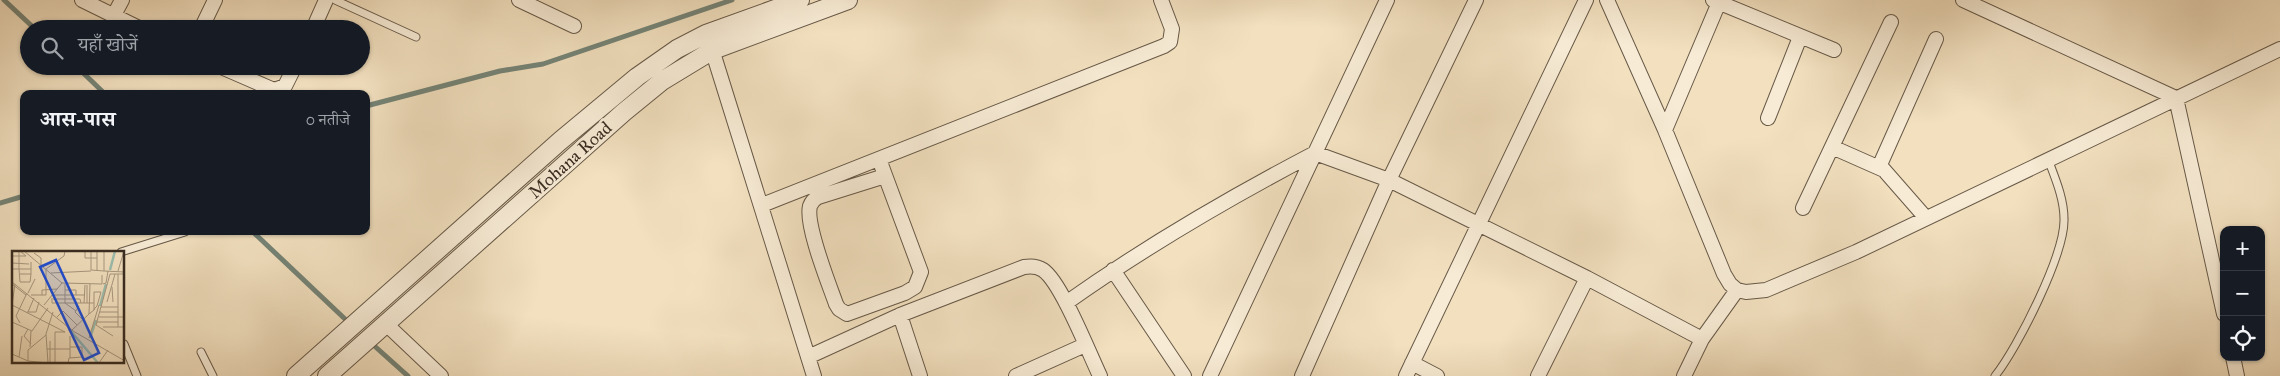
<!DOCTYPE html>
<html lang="hi">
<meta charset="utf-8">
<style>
:root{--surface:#171b24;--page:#242831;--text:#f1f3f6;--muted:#9ea1a6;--line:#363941}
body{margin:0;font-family:"IM FELL Great Primer","Noto Serif Devanagari",serif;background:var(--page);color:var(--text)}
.controls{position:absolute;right:15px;bottom:15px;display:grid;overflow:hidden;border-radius:10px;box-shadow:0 1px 4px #0004}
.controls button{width:45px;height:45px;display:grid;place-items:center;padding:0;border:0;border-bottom:1px solid var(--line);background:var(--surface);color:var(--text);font:25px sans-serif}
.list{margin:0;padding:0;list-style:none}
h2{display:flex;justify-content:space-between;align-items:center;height:65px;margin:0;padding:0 20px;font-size:21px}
h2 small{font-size:16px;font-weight:400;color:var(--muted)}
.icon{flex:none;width:28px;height:28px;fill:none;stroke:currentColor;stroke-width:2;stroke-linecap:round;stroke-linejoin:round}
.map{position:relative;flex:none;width:2280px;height:376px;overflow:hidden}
.search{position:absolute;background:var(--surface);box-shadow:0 1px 4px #0004;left:20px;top:20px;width:350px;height:55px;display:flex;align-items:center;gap:12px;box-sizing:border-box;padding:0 18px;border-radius:28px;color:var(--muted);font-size:19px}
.panel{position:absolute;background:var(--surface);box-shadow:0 1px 4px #0004;left:20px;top:90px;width:350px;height:145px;border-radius:10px}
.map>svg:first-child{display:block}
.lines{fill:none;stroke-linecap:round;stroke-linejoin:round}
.stream{stroke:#748376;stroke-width:5}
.service-casing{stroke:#675948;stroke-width:9}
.minor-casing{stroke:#675948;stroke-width:16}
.tertiary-casing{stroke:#675948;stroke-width:20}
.service{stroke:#f7ebd5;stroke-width:7}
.minor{stroke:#f7ebd5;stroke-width:14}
.tertiary{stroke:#f7ebd5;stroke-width:18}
.labels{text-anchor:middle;stroke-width:5;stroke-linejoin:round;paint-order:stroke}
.street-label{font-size:18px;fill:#392c21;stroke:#f7ebd5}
.inset-river{fill:none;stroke:#9cbdae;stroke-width:2.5}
.inset-road{fill:none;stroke:#a89880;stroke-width:1}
.view{fill:#1d4ed8;fill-opacity:0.15;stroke:#1d4ed8;stroke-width:2.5}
.inset-edge{fill:none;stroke:#392c21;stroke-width:2.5}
</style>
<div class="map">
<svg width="2280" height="376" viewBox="0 0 2280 376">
<rect width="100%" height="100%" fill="#f2e0bf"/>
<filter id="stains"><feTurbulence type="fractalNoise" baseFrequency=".004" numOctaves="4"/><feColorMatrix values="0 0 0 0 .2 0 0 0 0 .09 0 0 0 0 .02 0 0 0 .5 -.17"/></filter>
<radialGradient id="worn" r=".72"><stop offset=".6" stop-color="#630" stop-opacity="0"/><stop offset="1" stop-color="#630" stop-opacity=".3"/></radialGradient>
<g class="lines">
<path class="stream" d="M4,0L35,29
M76,66L105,94
M366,106L500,71L543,64L732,0
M0,203L24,196
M252,231L345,319
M370,342L408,376"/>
<g class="service-casing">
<path id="service" d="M335,0L416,37
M121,252L185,232
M124,344L137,376
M201,352L213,376
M1995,376C2018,347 2065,254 2064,219C2064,198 2055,178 2048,159"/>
</g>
<g class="minor-casing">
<path id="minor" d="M82,0L141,29
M519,0L574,26
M1607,0L1665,130L1724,274L1730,284L1737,290L1746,292L1766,290L1856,252L2280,49
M1713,0L1834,50
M1963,0L2176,98L2224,314
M114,15L122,0
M201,29L215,0
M313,29L326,0
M710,43L814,376
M219,66L274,90L285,86L295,66
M1768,118L1800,37
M1665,130L1720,0
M1832,147L1884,170L1926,218
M879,159L921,272L915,287L905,293L847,314L839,309L836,304C829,284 805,225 810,206C812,201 814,199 818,197L885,176
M1879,167L1936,39
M762,205L1164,46L1170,42L1172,29L1161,0
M1803,208L1891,22
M1113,270L1184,376
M1066,303C1145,247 1229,198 1315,153L1389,180L1587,278L1702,339
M900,315L920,376
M386,324L441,376
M808,357L900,315L1024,267C1030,266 1037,266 1043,270C1061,282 1089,353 1100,376
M2233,357L2237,376
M1412,363L1437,376
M1016,376L1085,345
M1210,376L1387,0
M1302,376L1389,180L1476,0
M1406,376L1586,0
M1538,376L1587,278
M1684,376L1702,339L1737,290"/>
</g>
<g class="tertiary-casing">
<path id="tertiary" d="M296,376L560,141L637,77L677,49L706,34L800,0
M327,376L624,112L662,81L713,50L848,0"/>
</g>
<use href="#service" class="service"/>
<use href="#minor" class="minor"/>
<use href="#tertiary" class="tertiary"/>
</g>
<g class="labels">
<g class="street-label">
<text transform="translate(570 160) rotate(-42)" y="6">Mohana Road</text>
</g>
</g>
<g transform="translate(12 251)">
<rect width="112" height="112" fill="#f2e0bf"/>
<path class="inset-river" d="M98,19L103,0M88,55L94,33M57,78L86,112M78,87L84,69"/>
<path class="inset-road" d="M12,0L50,32L32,54M73,0V7H85M79,0V19L92,20M92,0V20L113,21M22,2L29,7V14M0,5H14L8,0M0,12L17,13M0,18H19M7,18L8,31H18L19,23M7,18V0M85,20V0M106,20L112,0M39,22L79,20M8,23H19V11M0,31L61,80L113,110M50,32L90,33V24M0,33L14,44M53,33V52L64,60M91,33L94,32L96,20M75,34V52M100,36L101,51M53,39H64V44M16,42L23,28M19,44H34V18L52,5L53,0M30,44V39L45,38M40,44H73M39,48H68L69,52M40,49V52H82M95,51L103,23M72,52L73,34M0,54L53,81H43V112M0,54L3,33M67,55L63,61L71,69M89,56H106M15,61H24L27,51M16,61L22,47M88,61H106M77,63L78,33M45,66L51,60L65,74M87,66H112M0,71L20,80L36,57M85,71H106M8,72L4,65L15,42M91,76H112V20M106,76V23M16,78L12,85L19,93M60,79L77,63L82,59L83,57L85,55L89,41H82V59M34,84L16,99V110L36,112M101,85L84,74L98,23H113M77,87L87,54M18,96L19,80M35,98H58M0,103L16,110M7,106L10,85M58,107V85M36,112L34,83L41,61M38,112V90M56,112L57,107L70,106V96H58M87,112L96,99"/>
<path class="view" d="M44,9L87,102L72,109L28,16Z"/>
<rect width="112" height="112" class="inset-edge"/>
</g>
<rect width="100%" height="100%" filter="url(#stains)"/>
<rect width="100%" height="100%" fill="url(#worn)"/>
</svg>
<div class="controls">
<button>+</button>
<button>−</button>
<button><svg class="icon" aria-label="locate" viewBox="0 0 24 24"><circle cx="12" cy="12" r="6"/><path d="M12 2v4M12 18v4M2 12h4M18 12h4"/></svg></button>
</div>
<div class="search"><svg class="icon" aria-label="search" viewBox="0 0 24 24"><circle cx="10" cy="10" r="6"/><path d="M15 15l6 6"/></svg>यहाँ खोजें</div>
<section class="panel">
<h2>आस-पास<small>0 नतीजे</small></h2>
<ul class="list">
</ul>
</section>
</div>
